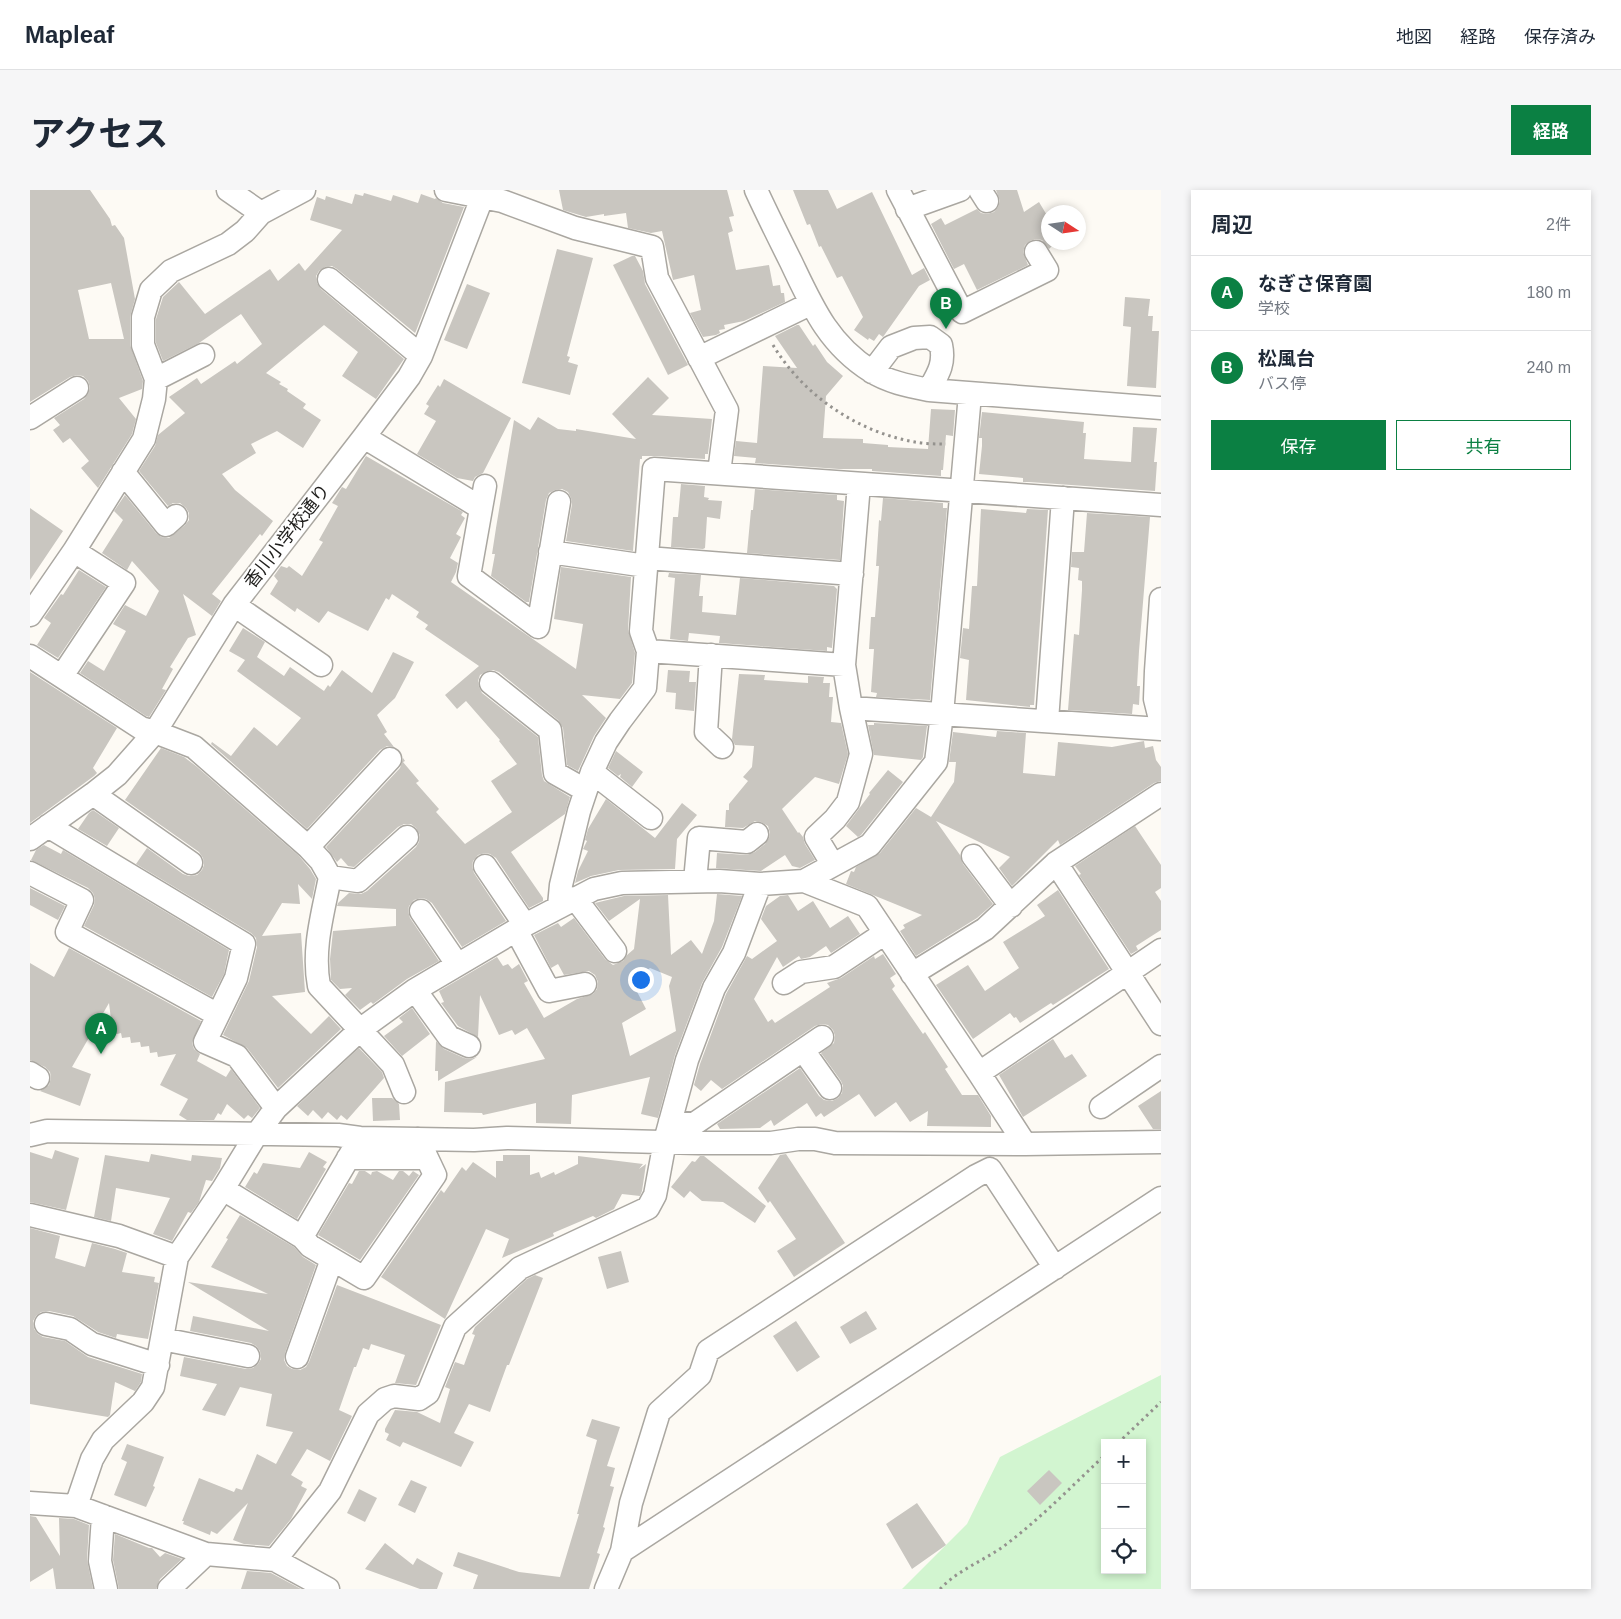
<!DOCTYPE html>
<html lang="ja">
<meta charset="utf-8">
<style>
:root{--surface:#fff;--page:#f6f6f7;--text:#1f2937;--muted:#747a83;--line:#e0e1e3;--accent:#0b8043}
body{margin:0;font-family:Arial,"Noto Sans JP",sans-serif;background:var(--page);color:var(--text)}
.controls{position:absolute;right:15px;bottom:15px;display:grid;overflow:hidden;border-radius:0px;box-shadow:0 2px 8px #0003}
.controls button{width:45px;height:45px;display:grid;place-items:center;padding:0;border:0;border-bottom:1px solid var(--line);background:var(--surface);color:var(--text);font:25px sans-serif}
.compass{position:absolute;left:1011px;top:15px;width:45px;height:45px;border-radius:50%;background:var(--surface);box-shadow:0 2px 8px #0003;rotate:102deg}
.you{position:absolute;left:610px;top:789px;width:18px;height:18px;margin:-12px;border:4px solid #fff;border-radius:50%;background:#1a73e8;box-shadow:0 0 0 8px #1a73e833}
.badge{display:grid;place-items:center;width:32px;height:32px;border-radius:50%;background:var(--accent);color:#fff;font-size:16px;font-weight:700}
.pin{position:absolute;translate:-50% -41px;filter:drop-shadow(0 1px 2px #0008)}
.pin::after{content:'';position:absolute;top:26px;width:18px;height:15px;background:inherit;clip-path:polygon(0 0,100% 0,50% 100%)}
.list{margin:0;padding:0;list-style:none}
h2{display:flex;justify-content:space-between;align-items:center;height:65px;margin:0;padding:0 20px;font-size:21px}
h2 small{font-size:16px;font-weight:400;color:var(--muted)}
.list li{display:grid;grid-template-columns:32px 1fr auto;gap:15px;align-items:center;box-sizing:border-box;height:75px;padding:0 20px;border-top:1px solid var(--line)}
.list b{display:block;font-size:19px;white-space:nowrap}
.list p{margin:0;font-size:16px;white-space:nowrap;color:var(--muted)}
.list em{font-size:16px;font-style:normal;color:var(--muted)}
.actions{display:flex;gap:10px;padding:15px 20px}
.actions a{flex:1;padding:11px 0;border:1px solid var(--accent);border-radius:0px;text-align:center;font-size:18px;color:var(--accent)}
.actions .main{background:var(--accent);color:#fff}
.icon{flex:none;width:28px;height:28px;fill:none;stroke:currentColor;stroke-width:2;stroke-linecap:round;stroke-linejoin:round}
.map{position:relative;flex:none;width:1131px;height:1399px;overflow:hidden;border-radius:0px}
header{display:flex;align-items:center;gap:30px;box-sizing:border-box;height:70px;padding:0 25px;background:var(--surface);border-bottom:1px solid var(--line)}
header strong{font-size:24px}
nav{display:flex;gap:28px;margin-inline-start:auto;font-size:18px}
.intro{display:flex;align-items:center;justify-content:space-between;box-sizing:border-box;height:120px;padding:0 30px}
h1{margin:0;font-size:35px}
.button{padding:12px 22px;border-radius:0px;background:var(--accent);color:#fff;font-size:18px;font-weight:700}
main{display:flex;gap:30px;padding:0 30px}
aside{flex:1;background:var(--surface);border-radius:0px;box-shadow:0 2px 8px #0003}
.map>svg:first-child{display:block}
.green{fill:#d2f5d0;fill-rule:evenodd}
.building{fill:#c9c6c0;fill-rule:evenodd}
.lines{fill:none;stroke-linecap:round;stroke-linejoin:round}
.minor-casing{stroke:#aaa7a1;stroke-width:25}
.path{stroke:#94928e;stroke-width:3;stroke-dasharray:2.5 4;stroke-linecap:butt}
.minor{stroke:#fff;stroke-width:22}
.labels{text-anchor:middle;stroke-width:4;stroke-linejoin:round;paint-order:stroke}
.street-label{font-size:18px;fill:#1e1d1b;stroke:#fff}
</style>
<header>
<strong>Mapleaf</strong>
<nav><a>地図</a><a>経路</a><a>保存済み</a></nav>
</header>
<div class="intro"><h1>アクセス</h1><a class="button">経路</a></div>
<main>
<div class="map">
<svg width="1131" height="1399" viewBox="0 0 1131 1399">
<rect width="100%" height="100%" fill="#fdfaf4"/>
<path class="green" d="M1131,1185V1399H872L937,1334L970,1267ZM1075,1253H1112V1380H1075Z"/>
<path class="building" d="M0,0H60L80,29L82,36L85,35L94,48L105,109L100,127V155L113,191L112,199L89,208L106,229L102,244L68,298L51,278L59,271L40,248L33,253L23,240L30,235L24,228L54,209L58,204L60,198L58,191L53,186L47,185L40,187L0,212ZM81,93L94,149H59L48,100Z
M529,0H697L704,26L699,27L703,41L698,43L706,80L739,75L743,96L750,95L751,103H754L755,112L714,131L694,135L695,139L689,140L690,143L686,145L673,147L660,123L671,120L664,85L643,90L632,41L621,43L598,38L596,23L574,26V24L556,27L533,20Z
M763,0H798L807,19L842,2L882,85L894,78L900,90L889,96L853,147L849,144L844,151L839,148L838,150L824,140L833,127L812,86L807,88L791,56L789,57L780,34L777,35Z
M966,0H987L994,22L1009,12L1018,27V52H1026L1019,59L1012,50L1006,49L1000,51L995,55L993,62L998,75L947,100L934,74L924,79L901,34L911,28L915,35L947,19L951,23L957,24L964,22L968,17L970,11Z
M334,3L361,11L363,5L388,13L391,4L405,9L406,8L413,13L434,17L386,141L385,143L307,79L302,76L295,77L289,81L286,86L287,93L291,99L374,169L346,209L312,186L328,162L294,135L236,183L251,192L249,194L258,199L257,201L276,214L273,218L291,230L273,258L247,241L221,254L226,263L192,284L205,300L243,331L232,346L230,344L182,404L191,411L182,426L153,404L166,445L158,448L140,477L143,479L132,499L136,500L119,527L116,526L50,483L58,471L74,481L96,441L83,434L95,415L116,426L129,401L102,371L97,380L72,363L93,330L84,321L95,305L126,343L131,347L139,348L155,335L159,330V323L156,318L150,313H143L138,316L109,281L125,256L128,245L155,223L139,207L167,188L171,194L205,171L207,174L232,154L211,124L169,153L133,171L126,153V129L133,107L149,92L175,124L240,79L248,91L269,73L275,81L312,40L280,30L287,7L295,10L296,6L322,14L325,4L333,6Z
M527,59L563,68L537,166L540,167L538,172L548,175L540,205L492,193Z
M602,66H605L613,81L615,94L658,175L638,185L583,75Z
M437,94L460,103L437,159L414,150Z
M1095,107L1120,109L1118,126H1123L1122,141H1129L1126,198L1097,196L1101,137L1093,136Z
M767,135H769L783,156L785,154L797,172L813,186L796,206L793,248L833,249V253L858,255V257L898,259L901,219L925,220L923,246L916,245L913,280H911V286L842,281V279H809L725,273L726,268L704,266L706,251L727,253L733,176L767,178L745,146Z
M618,187L639,208L622,225L682,229L678,264H675V269L625,266H612V269H610L603,361L536,351L542,314L541,308L538,302L532,299L525,300L519,303L516,310L499,412H496L461,386L465,364H462L466,338L484,230L500,240L508,227L528,239L546,241V239L606,249L582,224Z
M414,189L481,228L453,283L445,287L443,291L427,288L387,264L406,231L394,224L399,216L396,214L408,195L410,197Z
M952,222L1054,232L1053,243H1056L1054,269L1101,272L1103,237L1127,238L1124,272H1127L1125,301L999,292H993V288L949,284L952,256V248H949Z
M336,266L433,322L431,325L435,328L426,344L431,347L420,368L428,373L426,382L421,392L546,479L553,434L524,429L531,377L601,387L598,440L605,463L602,493L590,509L552,505L576,528L564,546L548,581L537,575L533,538L528,530L469,482L463,480L457,481L450,485L448,491L449,497L452,503L508,547L512,585L514,591L540,607L535,624L481,662L513,708V711L499,718L466,668L460,664L455,663L448,665L443,671L442,676L444,683L476,731L432,757L402,713L396,709L391,708L384,710L379,716L378,721L380,728L409,771L377,789L343,814L341,812L330,820L315,805L322,798L310,799L301,790L300,769L303,741L366,736V719L307,716L308,713L319,703L331,704L337,701L386,657L389,652L390,645L386,638L381,634H374L368,637L324,677L318,676L311,668L307,672L296,657L370,578L373,568L375,571L373,572L389,591L386,593L409,619L406,622L435,654L482,622L461,591L487,574L469,551L470,550L436,511L427,519L415,505L449,476L395,439L398,435L386,427L389,422L362,404L359,410L356,408L338,441L298,421L289,433L267,418L265,422L240,404L248,391L244,386L251,376L257,378L259,376L272,386L293,352L289,350L308,316L302,313L312,297L316,299Z
M651,294L675,296L674,307L679,308L678,310L692,311L690,329L677,327L675,358L673,359L641,357L643,327H648Z
M725,299L807,305V310L814,311L810,370L717,363L721,320H723Z
M853,308L913,313V318H917L900,510L846,507L847,503L841,502L844,459H839L841,427H845L849,376H846L849,330L851,331Z
M0,318L33,341L0,390Z
M951,319L996,323L997,319L1018,320L1004,515H1000V517L936,510L939,470L930,468L933,438L939,439L942,396H947Z
M1057,323L1120,327L1109,461L1107,496H1110L1109,515L1103,514L1102,524L1038,520L1044,444L1049,445L1052,400V391L1048,390L1049,378L1041,377L1042,362H1054Z
M49,380L76,397L28,468L7,455L21,433L14,428L31,404L33,405Z
M639,383L671,385L669,406H673L672,422L706,425L710,388L804,396L807,399L802,458L797,457V461L689,453L690,446L659,443L658,451L640,449L645,388L638,387Z
M213,438L235,452L227,467L254,486L260,477L294,501L298,495L300,497L312,480L342,503L363,462L384,472L365,508L347,525L357,542L354,544L364,557L357,556L350,560L277,639L181,554L182,552L201,566L224,537L247,556L271,528L207,481L215,470L199,461Z
M638,480L660,481L659,492H666L664,521L645,519L646,503L636,502Z
M0,482L87,538L63,578L67,583L64,586L0,633Z
M709,484L735,485L734,490L778,493V486L794,487L793,493H800L799,507H803L801,532L811,533L818,564L809,594L785,587L752,619L768,643L769,642L773,647L775,654L785,670L770,678L762,676L755,665L731,681L686,678L687,663L717,665L725,662L735,654L739,648L740,643L738,636L731,632L725,631L713,638L695,637L696,620H699V614L718,591L713,587L722,577L724,556L705,555L702,549Z
M844,533L897,536L893,567L891,570L844,565L838,535H844Z
M967,541L996,543L993,583L1025,586L1028,552L1082,557L1114,551L1115,558L1123,556L1126,570L1131,577V591L1124,593L1030,655L1028,650L982,696L969,678L980,667L906,631L930,665L933,674L963,714L947,728L886,766L870,741L875,738L873,735L892,725L816,694L821,681L824,682L826,677L850,663L886,618L901,627L924,592L926,572H919L923,542L966,547Z
M131,558L154,567L166,576L269,666L280,679L286,689L282,709L268,694L270,714L252,713L232,746L271,743L275,802L242,806L281,844L299,826L311,839L248,898L217,858L193,845L219,791L227,757L226,748L221,743L106,674L117,658L153,684L159,686L167,685L172,680L174,675L173,668L169,662L95,610Z
M586,561L613,582L602,597L590,587L591,584L588,586L578,578Z
M858,580L873,592L831,645L828,647L816,636L840,604L839,603Z
M576,609L625,648L652,613L667,625L647,649L645,679L589,680L561,686L545,693L548,681L558,661L553,659L557,651L555,650L558,639Z
M63,620L89,638L77,656L48,639L59,623Z
M1105,636L1131,675V698L1125,702L1131,711V740L1106,756L1108,760L1101,764L1049,685L1051,684L1045,676Z
M14,655L31,664L33,660L199,760L194,784L182,807L54,736L64,715L65,709L63,703L58,698L1,670L6,660Z
M0,698L35,716L28,730L0,715Z
M1028,700L1079,779L1023,815L1021,813L990,833L986,827L984,828L980,823L943,849L906,795L938,775L955,801L989,778L973,752L1015,726L1007,715Z
M687,704L712,706L692,757L672,793L645,865L628,928L611,924L620,887L542,905L541,934L506,933V913L453,925L452,923L414,922L415,892L515,869L497,838L485,845L482,840L469,845L450,805L448,847L428,836L411,813L414,812L409,801L467,767L473,776L478,774L482,779L489,774L498,791L494,793L514,828L547,809L563,804L567,799L568,792L565,785L559,781L534,785L528,774L521,778L504,745L528,733L531,737L544,728L575,769L583,775L593,771L597,765L604,759L610,709L579,731L565,713L594,706L638,705L641,765L661,750L672,764L684,731ZM620,778L642,787L639,796L646,841L600,866L592,833L616,819L602,792Z
M758,705L768,721L783,711L800,738L818,726L830,744L801,763L796,756L780,767L771,769L769,766L753,777L747,767L724,809L738,832L742,829L745,833L800,797L797,793L811,788L844,766L845,769L853,764L866,784L860,788L865,796L862,799L893,844L895,842L918,877L915,879L932,905H948L961,926V937L897,936L898,921L880,932L866,912L845,927L829,904L794,927L791,923L786,927L777,913L744,936L741,930L730,938L690,939L687,934L770,878L789,906L794,910L802,911L808,908L812,903L813,896L811,891L791,863L804,853L805,846L803,840L798,835L792,834L785,836L692,899L681,890L671,901L664,895L670,874L696,804L717,766L722,769L747,751L731,729L736,716L750,706Z
M39,758L171,831L162,853L164,859L170,864L167,871L196,887L201,879L230,918L222,928L218,925L214,929L197,914L191,925L188,923L184,930H157L149,925L158,909L130,895L146,864L128,867L127,862L120,863L119,856L111,857L110,852L101,853L100,847L92,848L91,843L83,845L79,813L42,877L61,884L50,916L10,901L19,895L21,888L20,882L15,877L0,870V773L24,787Z
M382,818L400,844L372,866L354,846L373,832L369,828Z
M1023,849L1035,868L1042,864L1057,886L993,927L969,885Z
M406,851L414,859L434,868L440,869L447,867L408,891V881H405Z
M329,858L352,882L354,888L317,930L311,925L307,930L298,922L292,929L283,920L278,926L267,916Z
M1131,901V939H1123L1108,916Z
M342,908H362L369,914L370,930L343,931Z
M25,960L49,968L36,1020L0,1012V962L22,969Z
M279,962L297,972L293,977L296,979L267,1029L215,997L224,982L227,984L233,973L270,978Z
M121,964L161,971L162,965L192,968L190,978L182,991L176,990L169,1012L161,1023L158,1022L142,1051L123,1044L140,1008L86,998L81,1031L64,1027L75,965L119,972Z
M756,964L815,1053L764,1087L747,1061L766,1049L740,1011L738,1013L728,998L750,965Z
M473,965H500V985L509,982L511,988L524,982L525,985L548,974V966L613,974L609,979L616,974L612,1001L610,1006L592,1004L584,1019L566,1028L563,1026L523,1043L524,1046L472,1068L479,1049L456,1039L415,1129L351,1087L411,1000L414,1003L432,977L436,981L443,972L466,988V971H473Z
M670,966H674L736,1016L725,1033L693,1012L672,1011L660,1001L654,1008L641,997L662,971L665,972Z
M329,981H335L341,985L342,982L347,981L363,990L369,981H373L379,986L383,981L389,985L330,1070L288,1045L319,993L322,994Z
M210,1025L264,1057L273,1067L286,1075L255,1163L254,1170L257,1176L262,1179L270,1180L276,1177L279,1172L307,1095L411,1135L386,1195L365,1193L375,1165L341,1154L339,1160L333,1158L326,1177H324L309,1220L322,1226L300,1271L277,1259L261,1285L273,1292L271,1296L277,1299L261,1329L239,1356L214,1354L203,1350L218,1313L187,1344L181,1341L180,1345L153,1334L154,1331H152L169,1288L204,1302L206,1298L212,1300L227,1264L246,1274L263,1242L236,1236L242,1204L210,1197L195,1226L172,1220L187,1194L150,1186L154,1167L216,1179L223,1178L228,1174L231,1169L230,1161L226,1156L221,1153L160,1141L163,1126L239,1141L158,1092L238,1104L181,1077L198,1049L196,1048Z
M0,1038L30,1046L25,1068L55,1077L62,1053L85,1059L97,1063L92,1082L125,1087L124,1092L129,1093L118,1149L87,1144L86,1148L68,1142L43,1126L19,1121L11,1122L6,1126L3,1131L4,1139L8,1144L13,1147L35,1151L58,1167L112,1184L111,1192L105,1201L85,1192L80,1225L78,1227L0,1214Z
M591,1061L599,1092L577,1099L568,1067Z
M505,1085L513,1088L479,1175H477L460,1222L439,1214L424,1243L444,1252L431,1277L373,1252L370,1257L356,1250L359,1244L355,1242V1239L365,1220L387,1222L410,1233L420,1199L415,1197L425,1172L434,1175L445,1145L442,1144L445,1137L497,1089Z
M836,1121L847,1139L820,1154L810,1137Z
M766,1131L790,1167L767,1182L743,1146Z
M562,1229L590,1237L577,1276L585,1278L580,1296L584,1297L573,1337L575,1338L567,1363L570,1364L559,1399H443L448,1385L423,1376L428,1362L489,1382L530,1387L549,1324H547L567,1250L556,1246Z
M97,1254L134,1267L123,1296L125,1297L116,1317L84,1305L97,1272L91,1269Z
M1019,1280L1032,1293L1010,1315L997,1301Z
M381,1290L397,1297L385,1323L368,1315Z
M329,1299L347,1308L335,1332L317,1323Z
M887,1313L916,1355L882,1379L856,1334Z
M0,1326L6,1327L30,1366L29,1328L44,1329L59,1335L57,1370L63,1399H26L23,1378L0,1392Z
M85,1344L119,1358H122L130,1367L135,1363L152,1369L130,1389L126,1399H89L83,1370Z
M355,1353L383,1375L387,1368L413,1383L407,1399H390L335,1379Z
M217,1381L241,1383L271,1399H211Z"/>
<g class="lines">
<g class="minor-casing">
<path id="minor" d="M198,0L231,23
M416,0L472,11L545,38L622,57L627,88L697,220L689,283
M726,0C737,24 749,48 761,72C782,116 798,154 841,181C858,192 879,196 899,200L1131,218
M868,0L932,122L1017,80L1006,62
M950,0L957,11
M877,19L930,0
M299,89L391,166
M669,168L780,114
M842,182L861,157L884,148L900,147L911,155C915,174 908,184 899,200
M126,189L173,165
M0,228L47,198
M334,247L451,318
M93,282L136,335L146,326
M829,294L814,475L821,518L1131,539
M455,296L439,386L508,437L529,312
M520,362L616,376
M617,368L822,384
M1131,409L1126,481L1125,509L1131,533
M204,415L291,475
M0,425L44,361L114,249L124,209L126,189L113,155V127L121,100L141,81L198,54L215,41L231,23L274,0
M618,461L814,475
M681,465L676,542L692,557
M0,466L111,538L125,542L164,557L278,657L291,671L300,687C293,723 282,759 289,796L363,875L374,902
M32,486L94,393L44,361
M461,493L520,540L525,583L555,600
M1017,531L1033,308
M562,582L621,628
M63,604L161,673
M18,636L214,754L206,788L175,852L207,866L246,918
M0,649L63,604L87,585L125,542L204,415L334,247L379,187L391,166L455,0
M278,657L360,569
M943,666L981,716
M1026,673L1131,834
M803,675L786,647L805,629L818,612L831,564L821,518
M455,676L495,735
M0,683L52,710L37,742L188,825
M300,687L328,691L377,647
M665,691L669,648L717,652L727,644
M774,691L837,716L949,883L995,954
M730,694L774,691L840,655L906,572L912,524L940,204
M545,708L585,761
M529,716L531,695L549,621L562,582L576,552L590,531L615,498L618,461L611,441L624,279L1131,315
M391,721L427,774
M486,740L519,801L555,794
M882,784L955,739L1026,673L1131,604
M754,793L771,782L804,777L855,743
M385,800L419,847L439,856
M773,860L800,898
M0,883L8,888
M949,883L1131,760
M1071,917L1131,876
M640,932L664,934L792,847
M0,945L17,941L308,945L330,948L444,950L477,948L669,953H741L768,949H785L805,953L995,954L1131,952
M318,968H397
M193,999L272,1047L280,1056L334,1088L405,985L388,949
M0,1025L89,1046L147,1067
M272,1047L330,948
M16,1134L40,1139L62,1154L128,1175
M132,1149L218,1166
M267,1167L302,1069
M0,1313L46,1316L176,1364L245,1370L298,1399
M46,1316L62,1269L73,1250L113,1212L123,1197L147,1067L193,999L226,945L246,918L331,839L385,800L495,735L564,699L592,693L689,691L730,694L704,763L684,798L657,870L635,951L625,1005L618,1018L490,1078L425,1137L398,1203L389,1209L364,1206L355,1209L338,1224L300,1301L245,1370
M73,1326L70,1371L76,1399
M592,1361L1131,1008
M139,1399L176,1364
M576,1399L592,1361L601,1313L629,1222L670,1185L678,1161L946,986L960,979L1025,1078"/>
</g>
<path class="path" d="M743,155C773,205 827,242 885,252C895,254 906,254 916,254
M1088,1253L1131,1212
M910,1399C928,1380 953,1371 974,1356C1010,1329 1042,1296 1075,1265"/>
<use href="#minor" class="minor"/>
</g>
<g class="labels">
<g class="street-label">
<text transform="translate(257 346) rotate(-52)" y="6">香川小学校通り</text>
</g>
</g>
</svg>
<div class="controls">
<button>+</button>
<button>−</button>
<button><svg class="icon" aria-label="locate" viewBox="0 0 24 24"><circle cx="12" cy="12" r="6"/><path d="M12 2v4M12 18v4M2 12h4M18 12h4"/></svg></button>
</div>
<svg class="compass" viewBox="-18 -18 36 36"><path d="M0-13l5 13h-10z" fill="#e53935"/><path d="M0 13l5-13h-10z" fill="#747a83"/></svg>
<div class="you"></div>
<div class="pin badge" style="left:71px;top:864px">A</div>
<div class="pin badge" style="left:916px;top:139px">B</div>
</div>
<aside>
<h2>周辺<small>2件</small></h2>
<ul class="list">
<li><span class="badge">A</span><div><b>なぎさ保育園</b><p>学校</p></div><em>180 m</em></li>
<li><span class="badge">B</span><div><b>松風台</b><p>バス停</p></div><em>240 m</em></li>
</ul>
<div class="actions"><a class="main">保存</a><a>共有</a></div>
</aside>
</main>
